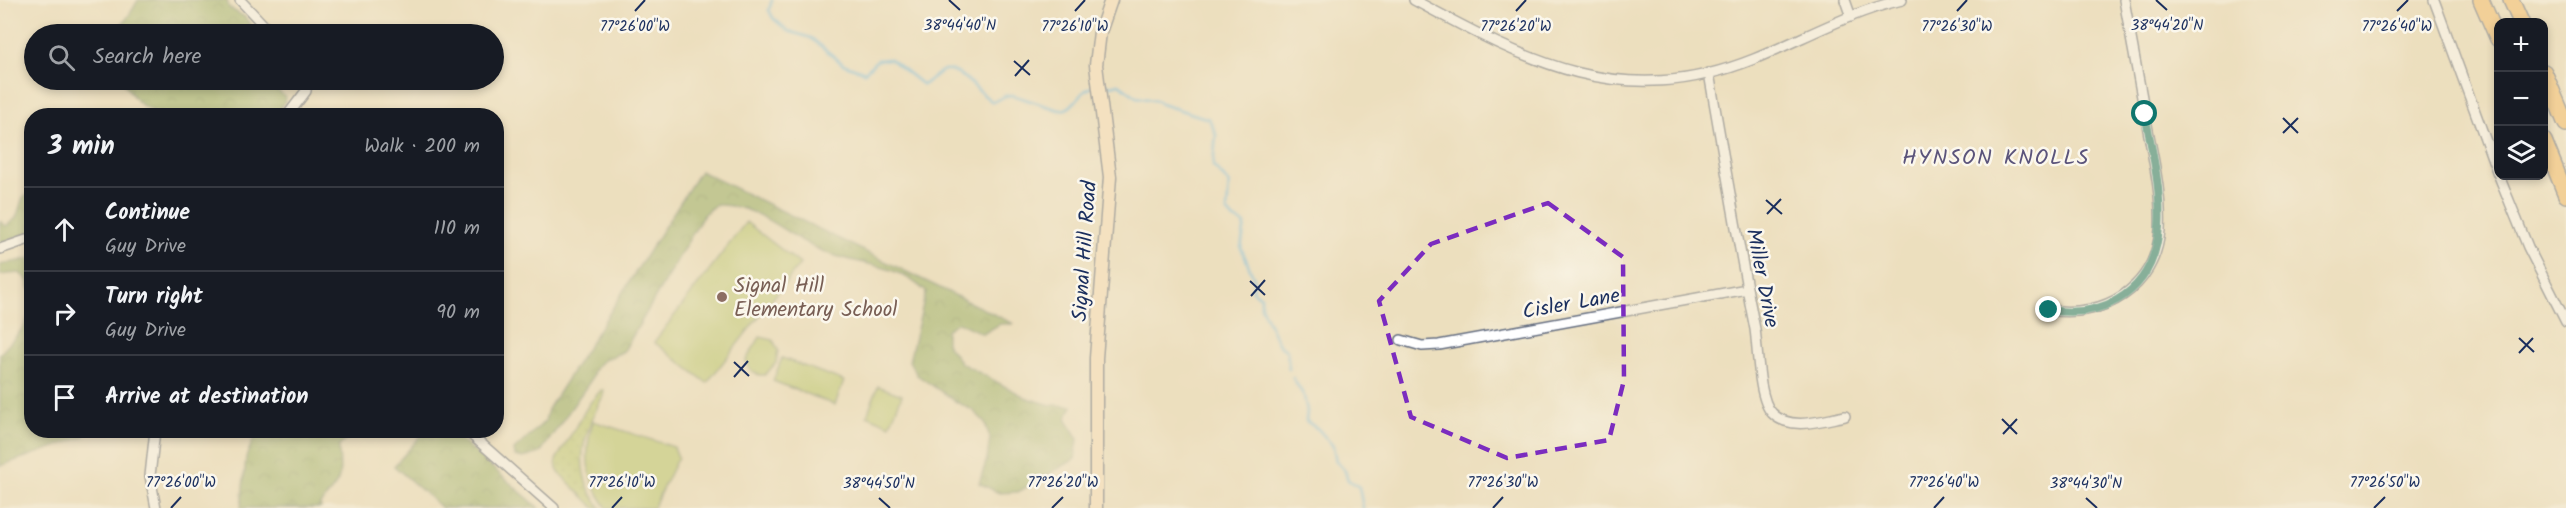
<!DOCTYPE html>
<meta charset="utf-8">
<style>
:root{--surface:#171b24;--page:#242831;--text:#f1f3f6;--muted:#9ea1a6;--line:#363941}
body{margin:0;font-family:Kalam,sans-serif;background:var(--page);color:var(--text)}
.controls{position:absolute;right:18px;top:18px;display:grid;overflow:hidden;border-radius:12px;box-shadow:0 3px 9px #0003}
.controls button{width:54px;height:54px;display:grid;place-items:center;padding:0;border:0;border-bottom:2px solid var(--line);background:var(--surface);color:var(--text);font:30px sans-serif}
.stop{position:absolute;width:18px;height:18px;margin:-14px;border:4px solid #0f766e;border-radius:50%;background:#fff}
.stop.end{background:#0f766e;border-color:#fff;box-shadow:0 2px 6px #0008}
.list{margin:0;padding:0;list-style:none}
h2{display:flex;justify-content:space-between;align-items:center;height:78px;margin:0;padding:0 24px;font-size:26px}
h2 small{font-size:20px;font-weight:400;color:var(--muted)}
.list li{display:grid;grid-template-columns:39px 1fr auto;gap:18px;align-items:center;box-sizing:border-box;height:84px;padding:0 24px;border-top:2px solid var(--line)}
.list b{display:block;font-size:22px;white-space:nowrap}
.list p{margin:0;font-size:20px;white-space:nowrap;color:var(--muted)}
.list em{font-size:20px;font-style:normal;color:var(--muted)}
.icon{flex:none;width:33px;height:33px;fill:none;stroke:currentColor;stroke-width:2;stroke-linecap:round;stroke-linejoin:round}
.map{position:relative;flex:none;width:2566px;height:508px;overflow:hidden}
.search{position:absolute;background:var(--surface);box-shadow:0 3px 9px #0003;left:24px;top:24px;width:480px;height:66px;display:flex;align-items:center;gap:15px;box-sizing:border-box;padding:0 21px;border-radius:33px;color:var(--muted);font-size:22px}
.panel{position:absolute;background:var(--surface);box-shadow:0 3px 9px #0003;left:24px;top:108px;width:480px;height:330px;border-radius:24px}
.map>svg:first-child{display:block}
.grass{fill:url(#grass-dots);stroke:#687b64;stroke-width:1.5}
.forest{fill:url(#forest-crowns);stroke:#566e5e;stroke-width:1.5}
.park{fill:#b6c76a;stroke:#687b64;stroke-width:1.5}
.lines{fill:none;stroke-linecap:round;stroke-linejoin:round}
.stream{stroke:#65b7e1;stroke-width:3}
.minor-casing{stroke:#646d80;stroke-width:12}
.secondary-casing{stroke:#646d80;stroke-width:15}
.trunk-casing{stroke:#646d80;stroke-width:18}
.minor{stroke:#fff;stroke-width:9}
.secondary{stroke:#fce5c4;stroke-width:12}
.trunk{stroke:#f8bf6c;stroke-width:15}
.route{stroke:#0f766e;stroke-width:8}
.marked{fill:none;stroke:#7b2cbf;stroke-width:4.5;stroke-dasharray:12 8;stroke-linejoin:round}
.ticks{fill:none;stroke:#1b2f5e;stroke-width:2}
.education-dot{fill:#8d6e63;stroke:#fbf7ec;stroke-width:2}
.labels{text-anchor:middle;stroke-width:5;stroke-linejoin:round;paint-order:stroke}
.street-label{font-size:21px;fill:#1b2f5e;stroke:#fbf7ec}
.education-label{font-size:21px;fill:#785e54;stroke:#fbf7ec;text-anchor:start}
.neighbourhood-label{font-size:22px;letter-spacing:1.5px;fill:#5b547b;stroke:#fbf7ec}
.ticks-label{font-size:15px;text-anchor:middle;fill:#1b2f5e;stroke:#fbf7ec;stroke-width:5;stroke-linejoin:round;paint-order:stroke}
</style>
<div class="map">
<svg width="2566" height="508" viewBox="0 0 2566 508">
<defs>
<pattern id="grass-dots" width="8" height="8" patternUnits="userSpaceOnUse" patternTransform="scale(1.5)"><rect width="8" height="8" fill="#b6c76a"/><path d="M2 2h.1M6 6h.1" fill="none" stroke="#9cab5e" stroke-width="1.8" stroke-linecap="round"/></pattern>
<pattern id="forest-crowns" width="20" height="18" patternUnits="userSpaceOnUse" patternTransform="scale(1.5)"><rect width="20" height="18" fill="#90ac5e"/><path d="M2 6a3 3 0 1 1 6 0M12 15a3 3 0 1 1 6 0" fill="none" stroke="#758c51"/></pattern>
</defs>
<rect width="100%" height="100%" fill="#fbf7ec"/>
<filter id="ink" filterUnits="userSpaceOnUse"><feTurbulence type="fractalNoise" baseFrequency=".0167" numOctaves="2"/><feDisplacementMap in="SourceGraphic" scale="12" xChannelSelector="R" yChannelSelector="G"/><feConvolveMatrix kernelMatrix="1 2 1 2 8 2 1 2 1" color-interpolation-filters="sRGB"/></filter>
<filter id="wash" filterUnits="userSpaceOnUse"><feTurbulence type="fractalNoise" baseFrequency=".008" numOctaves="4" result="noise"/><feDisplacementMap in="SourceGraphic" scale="24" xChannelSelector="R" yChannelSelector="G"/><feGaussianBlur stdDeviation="1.35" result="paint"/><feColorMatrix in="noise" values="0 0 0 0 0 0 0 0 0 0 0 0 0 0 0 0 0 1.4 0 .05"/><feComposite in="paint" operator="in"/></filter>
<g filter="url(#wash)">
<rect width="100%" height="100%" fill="#ecdfbe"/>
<path class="grass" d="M601,390H604L603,396C583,435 570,470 601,508H595L560,474L557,469L556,460L589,404Z"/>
<path class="forest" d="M138,0H227L229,8L245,17L257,34H101C121,32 129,16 138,0Z
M122,80H265L285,97V101L276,115H161V113C141,110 132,96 122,80Z
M700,171L1014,324H1000L983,334L958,322L946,330V343L961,363L1027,398L1051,405L1072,406L1066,419L1078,439L1075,459L1018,492L999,493L979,483L987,459L990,438L984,421L972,410L955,401L917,375L909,361L926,292C894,261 862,267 824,252C787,237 758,203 715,205L704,214L624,351C605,361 597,358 591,380L540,453L523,458L515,456L514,450L545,421L548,409Z
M31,194V233L0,243V221L6,226L16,218L23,197Z
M31,258V291L26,278L19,273L0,275V265Z
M31,312L32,430L87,431L84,437L0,466V354L24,327Z
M426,430L450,431L539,508H442L394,466Z
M257,431V430L358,431L339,446C340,480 344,478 320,504L321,508H241L246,457Z"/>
<path class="park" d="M746,222L800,264L707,383L654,342Z
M760,337L773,340L778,350L776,363L765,375C755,376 748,370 746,360Z
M782,358L844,381L835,405L773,381Z
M878,386L902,395L890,425L867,415Z
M593,421L674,447L678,457L653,508H607C586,479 583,455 593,421Z"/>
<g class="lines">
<path class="stream" d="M772,0L769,10L773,18L788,31L811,38L843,64L865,72L877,60L890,59L923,85C929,81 936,74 942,71C956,63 982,96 993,102L1005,96L1012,95L1059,110C1076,110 1077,92 1092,87
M1104,84L1110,86L1119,84L1137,97L1158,101L1161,104L1209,119L1216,134L1213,166L1229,183L1227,211L1234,219L1245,224L1241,248L1254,278L1253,291L1261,297V306L1276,339L1279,345L1287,351L1289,369
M1293,378L1304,396L1307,411L1306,421L1318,429L1333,446L1336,461L1345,471L1348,480L1359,487L1363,508"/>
</g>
</g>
<g filter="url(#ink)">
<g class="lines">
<g class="minor-casing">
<path id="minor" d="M240,0L272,34
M1414,0C1529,62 1622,112 1754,59C1803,39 1850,12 1902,0
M1845,0L1851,17
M2434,0L2498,174
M1709,73C1724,158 1738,244 1755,329C1758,349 1758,399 1772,413C1790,432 1823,420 1845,416
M287,116L306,91L307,80
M2499,176L2528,247L2566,322
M0,249L32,238
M2049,310C2104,319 2155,288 2160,230C2162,197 2154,162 2148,130C2140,87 2132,43 2124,0
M1401,340L1422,346L1439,345L1747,289
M155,430L150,476L156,508
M466,430L554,508"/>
</g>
<g class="secondary-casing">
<path id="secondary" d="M1096,508V358L1110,177L1096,65L1100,32L1111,0"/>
</g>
<g class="trunk-casing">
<path id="trunk" d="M2481,0L2498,39
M2511,0L2521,22
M2544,72L2566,124
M2544,141L2566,195"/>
</g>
<use href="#minor" class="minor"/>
<use href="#secondary" class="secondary"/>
<use href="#trunk" class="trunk"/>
</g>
</g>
<g class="lines" filter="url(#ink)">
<path class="route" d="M2049,310C2073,314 2096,312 2117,300C2182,263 2156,173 2145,114"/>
</g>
<path d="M0 0H2566V508H0ZM1548,203L1623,257L1624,380L1609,440L1507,458L1411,417L1379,301L1431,244Z" fill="#ecdfbe" fill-opacity=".55" fill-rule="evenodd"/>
<path class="marked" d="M1548,203L1623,257L1624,380L1609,440L1507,458L1411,417L1379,301L1431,244Z"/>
<path class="ticks" d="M949,0L960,10M2156,0L2167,10M635,11L645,0M1075,11L1085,0M1516,11L1526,0M1957,11L1967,0M2397,11L2408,0M1014,61L1030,75M1015,76L1029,60M2283,118L2298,133M2283,133L2298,118M1766,200L1782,214M1767,214L1781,199M1250,281L1265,295M1251,296L1265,280M2519,338L2534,352M2519,353L2533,338M734,362L749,376M734,377L748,361M2002,419L2017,434M2003,434L2017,419M879,498L890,508M2086,498L2097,508M171,508L181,497M612,508L622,497M1052,508L1063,497M1493,508L1503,497M1934,508L1944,497M2374,508L2385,497"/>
<circle class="education-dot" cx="722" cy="297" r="6"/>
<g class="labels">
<g class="street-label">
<text transform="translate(1084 251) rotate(-86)" y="7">Signal Hill Road</text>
<text transform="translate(1763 278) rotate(79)" y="7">Miller Drive</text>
<text transform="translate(1571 303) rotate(-10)" y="7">Cisler Lane</text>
</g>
<g class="education-label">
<text x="734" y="292">Signal Hill<tspan x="734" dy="24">Elementary School</tspan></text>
</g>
<g class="neighbourhood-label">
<text x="1996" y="164">HYNSON KNOLLS</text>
</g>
</g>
<g class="ticks-label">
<text x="960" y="30">38°44'40"N</text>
<text x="2167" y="30">38°44'20"N</text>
<text x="1516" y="31">77°26'20"W</text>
<text x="1957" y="31">77°26'30"W</text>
<text x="2397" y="31">77°26'40"W</text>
<text x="635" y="31">77°26'00"W</text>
<text x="1075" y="31">77°26'10"W</text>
<text x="181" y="487">77°26'00"W</text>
<text x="622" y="487">77°26'10"W</text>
<text x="1063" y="487">77°26'20"W</text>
<text x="1503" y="487">77°26'30"W</text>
<text x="1944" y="487">77°26'40"W</text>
<text x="2385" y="487">77°26'50"W</text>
<text x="879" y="488">38°44'50"N</text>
<text x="2086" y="488">38°44'30"N</text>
</g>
</svg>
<div class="controls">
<button>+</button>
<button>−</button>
<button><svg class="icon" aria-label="layers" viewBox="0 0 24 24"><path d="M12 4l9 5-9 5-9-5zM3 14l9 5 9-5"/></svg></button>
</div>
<div class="stop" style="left:2145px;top:114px"></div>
<div class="stop end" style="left:2049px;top:310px"></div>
<div class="search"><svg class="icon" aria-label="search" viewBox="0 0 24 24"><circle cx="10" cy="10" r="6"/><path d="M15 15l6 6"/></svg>Search here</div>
<section class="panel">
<h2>3 min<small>Walk · 200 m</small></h2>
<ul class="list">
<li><svg class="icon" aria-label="ahead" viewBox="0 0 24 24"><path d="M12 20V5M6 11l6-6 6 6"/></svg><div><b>Continue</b><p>Guy Drive</p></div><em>110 m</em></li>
<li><svg class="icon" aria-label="right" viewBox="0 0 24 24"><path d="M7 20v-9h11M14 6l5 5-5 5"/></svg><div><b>Turn right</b><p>Guy Drive</p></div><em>90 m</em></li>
<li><svg class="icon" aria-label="arrive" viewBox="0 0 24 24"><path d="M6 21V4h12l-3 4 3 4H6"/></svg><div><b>Arrive at destination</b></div></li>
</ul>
</section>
</div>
